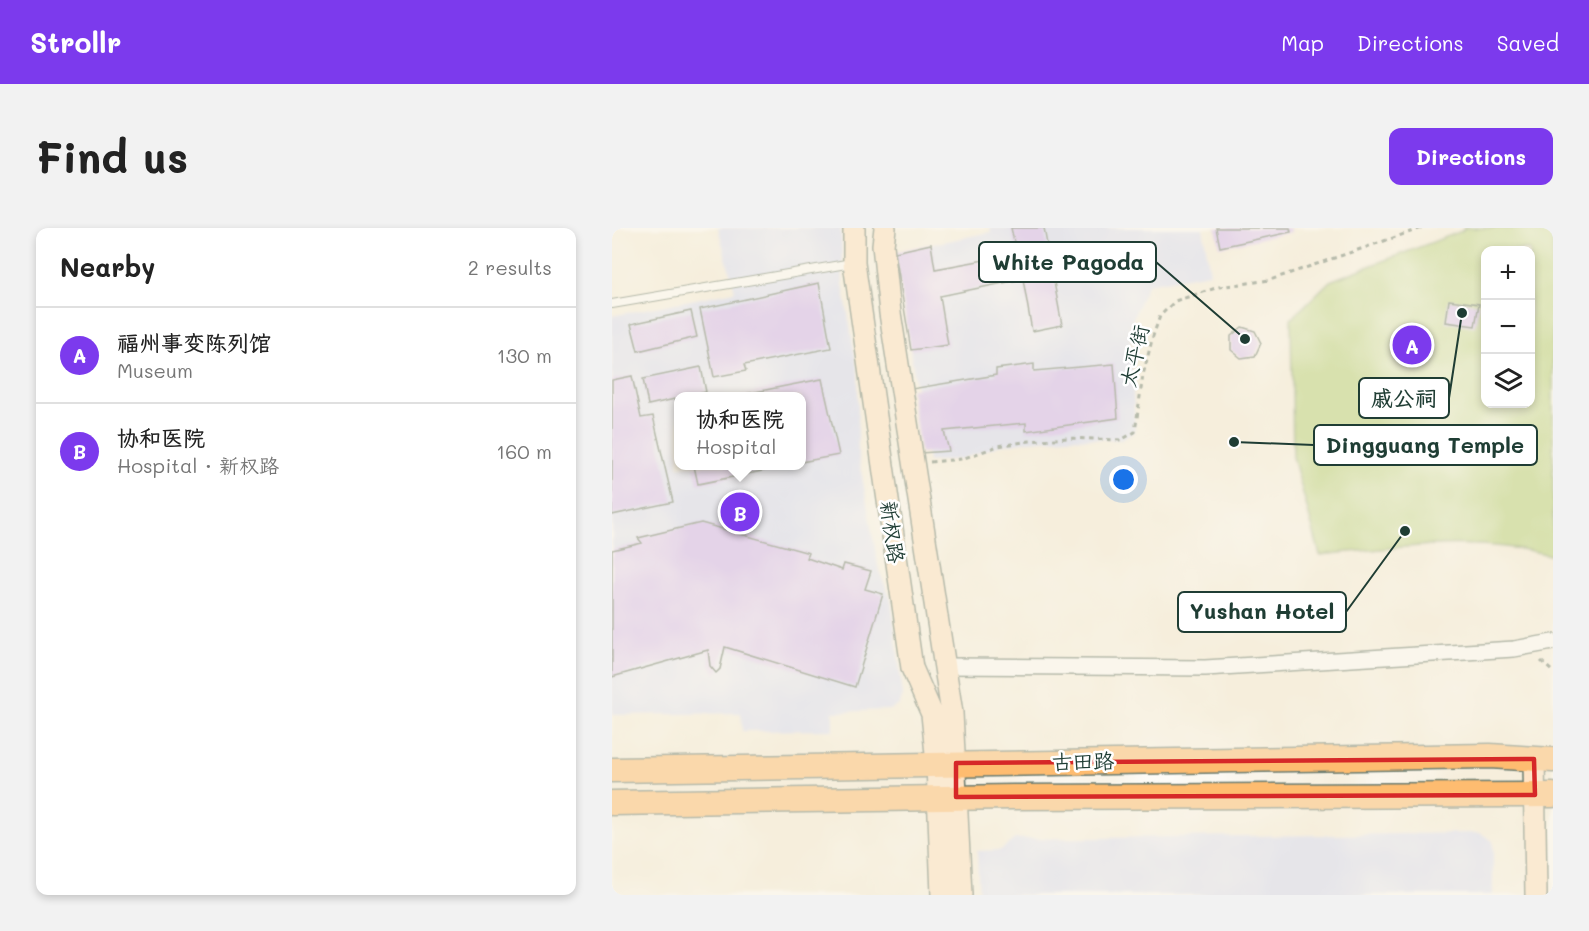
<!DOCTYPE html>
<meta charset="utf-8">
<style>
:root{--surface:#fff;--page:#f2f2f2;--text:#222;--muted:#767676;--line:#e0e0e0;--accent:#7c3aed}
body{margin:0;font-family:Mali,"LXGW WenKai TC",sans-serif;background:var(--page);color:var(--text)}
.controls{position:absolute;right:18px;top:18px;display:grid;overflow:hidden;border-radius:12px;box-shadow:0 3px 9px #0003}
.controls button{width:54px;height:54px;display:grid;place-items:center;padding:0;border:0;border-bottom:2px solid var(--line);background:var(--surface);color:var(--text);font:30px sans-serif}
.you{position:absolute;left:512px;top:252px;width:21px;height:21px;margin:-15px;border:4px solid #fff;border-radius:50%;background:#1a73e8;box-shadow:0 0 0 9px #1a73e833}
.badge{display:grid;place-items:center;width:39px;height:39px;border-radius:50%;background:var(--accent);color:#fff;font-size:20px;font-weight:700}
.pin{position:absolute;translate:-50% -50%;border:3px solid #fff;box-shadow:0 2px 6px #0006}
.popup{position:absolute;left:62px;top:164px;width:132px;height:78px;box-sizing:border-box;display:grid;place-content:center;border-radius:12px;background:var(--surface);filter:drop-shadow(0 2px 4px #0005);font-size:20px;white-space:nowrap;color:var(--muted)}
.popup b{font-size:22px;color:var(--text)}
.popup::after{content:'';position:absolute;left:50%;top:100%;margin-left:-12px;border:12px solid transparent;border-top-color:var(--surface)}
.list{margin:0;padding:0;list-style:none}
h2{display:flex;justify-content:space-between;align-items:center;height:78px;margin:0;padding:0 24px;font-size:26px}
h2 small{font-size:20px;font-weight:400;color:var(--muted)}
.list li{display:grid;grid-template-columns:39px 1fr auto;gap:18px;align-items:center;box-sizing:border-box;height:96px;padding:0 24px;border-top:2px solid var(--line)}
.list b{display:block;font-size:22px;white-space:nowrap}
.list p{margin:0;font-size:20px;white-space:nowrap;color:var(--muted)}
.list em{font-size:20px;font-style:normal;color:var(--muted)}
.icon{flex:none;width:33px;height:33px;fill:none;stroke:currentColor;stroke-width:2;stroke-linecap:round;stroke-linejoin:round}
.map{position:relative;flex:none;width:941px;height:667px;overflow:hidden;border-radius:12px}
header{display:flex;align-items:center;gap:36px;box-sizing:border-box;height:84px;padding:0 30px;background:var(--accent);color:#fff}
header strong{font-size:28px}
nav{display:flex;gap:33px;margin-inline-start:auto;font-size:21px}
.intro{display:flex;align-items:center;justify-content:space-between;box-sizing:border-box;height:144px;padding:0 36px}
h1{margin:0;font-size:42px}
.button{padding:15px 27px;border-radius:12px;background:var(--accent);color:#fff;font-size:21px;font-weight:700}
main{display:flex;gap:36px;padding:0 36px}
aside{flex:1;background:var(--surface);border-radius:12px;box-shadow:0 3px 9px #0003}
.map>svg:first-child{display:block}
.built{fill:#d2d9f9;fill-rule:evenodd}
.green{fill:#b4d076;stroke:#6a8655;stroke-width:1.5;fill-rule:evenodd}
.building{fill:#ceb1f6}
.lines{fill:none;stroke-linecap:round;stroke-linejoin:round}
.lane-casing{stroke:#6a7b6f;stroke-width:10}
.street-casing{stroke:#6a7b6f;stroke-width:18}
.secondary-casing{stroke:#6a7b6f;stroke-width:24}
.primary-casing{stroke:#6a7b6f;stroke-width:27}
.path{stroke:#6a7b6f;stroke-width:3;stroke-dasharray:4.5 4.5;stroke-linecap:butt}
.lane{stroke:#fff;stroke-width:8}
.street{stroke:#fff;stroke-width:15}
.secondary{stroke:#ffe4c6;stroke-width:21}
.primary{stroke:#febc70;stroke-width:24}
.marked{fill:none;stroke:#d62828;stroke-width:4.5;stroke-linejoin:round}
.labels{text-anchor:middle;stroke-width:5;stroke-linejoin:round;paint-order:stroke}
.street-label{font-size:21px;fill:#1f3d34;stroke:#fff}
.leader{fill:none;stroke:#1f3d34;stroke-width:2}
.callout-dot{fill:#1f3d34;stroke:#fff;stroke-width:2}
.callout{fill:#fff;stroke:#1f3d34;stroke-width:2}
.callout-label{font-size:22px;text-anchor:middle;font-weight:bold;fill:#1f3d34}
</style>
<header>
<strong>Strollr</strong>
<nav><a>Map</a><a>Directions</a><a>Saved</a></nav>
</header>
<div class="intro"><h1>Find us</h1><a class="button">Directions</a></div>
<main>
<aside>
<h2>Nearby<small>2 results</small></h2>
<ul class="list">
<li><span class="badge">A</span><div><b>福州事变陈列馆</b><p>Museum</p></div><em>130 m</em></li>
<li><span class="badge">B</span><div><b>协和医院</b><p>Hospital · 新权路</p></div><em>160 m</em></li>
</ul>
</aside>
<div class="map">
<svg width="941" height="667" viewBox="0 0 941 667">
<rect width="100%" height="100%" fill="#fff"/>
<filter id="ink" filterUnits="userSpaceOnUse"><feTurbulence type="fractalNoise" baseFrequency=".0167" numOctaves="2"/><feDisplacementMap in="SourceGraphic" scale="12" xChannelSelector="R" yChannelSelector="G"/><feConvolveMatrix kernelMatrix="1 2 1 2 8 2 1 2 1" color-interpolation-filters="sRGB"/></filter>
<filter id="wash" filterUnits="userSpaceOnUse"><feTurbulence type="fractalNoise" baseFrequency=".008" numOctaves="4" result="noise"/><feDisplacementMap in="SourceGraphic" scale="24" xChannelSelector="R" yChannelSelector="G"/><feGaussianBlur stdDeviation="1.35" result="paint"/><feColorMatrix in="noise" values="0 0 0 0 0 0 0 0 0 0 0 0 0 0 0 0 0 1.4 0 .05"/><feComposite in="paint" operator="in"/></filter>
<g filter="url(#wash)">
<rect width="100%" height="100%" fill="#f6eedc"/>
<path class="built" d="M106,0H229L231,56L246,145V225L267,343L279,371L291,468L287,477L278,482L221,484V502L130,503L129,485L0,487V88L123,63ZM66,168H189V238H66Z
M378,0H591L598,45L535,56L518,98L523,204L509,212L455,210L418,213L386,218L350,231L316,234L283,24L379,4Z
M868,605L881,613V667H367L365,623L389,622L403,611Z"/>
<path class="green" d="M852,0H941V328C864,307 786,320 708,327L681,229L679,91L718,53L850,3ZM873,22H918V176H873Z"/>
<g id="blocks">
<path class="building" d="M399,0H432L450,97L420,103L411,51L328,68L336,117L299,122L283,24L319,16L323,41L405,26Z
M604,0H678L679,4L608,19Z
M207,55L219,120L132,137L134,143L102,149L88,81Z
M837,72L867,76L863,98L834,94Z
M79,83L85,109L26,123L19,96Z
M630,99L643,103L649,115L643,128L629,130L619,122V108Z
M788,102L815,106L811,133L784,128Z
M422,136V143L502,136L506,190L414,203V195L332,203L337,223L308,225L299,161L384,147V141Z
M89,139L94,164L36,177L31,151Z
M20,148L29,190L41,188L61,274L0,287V152Z
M210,151L227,227L189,234V168L128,167Z
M82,238H169L170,239L86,256Z
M89,295L197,325L195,330L230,342L232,336L259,343L253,361L271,366L243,459L113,419L108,441L104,445L98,438L96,422L0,449V322L30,315L26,310Z"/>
</g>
</g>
<g filter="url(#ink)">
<use href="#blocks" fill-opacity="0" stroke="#6a7b6f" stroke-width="1.5"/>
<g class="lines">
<g class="lane-casing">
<path id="lane" d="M0,76L240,35"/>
</g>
<g class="street-casing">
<path id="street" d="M332,438L593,440L902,421L941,414"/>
</g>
<g class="secondary-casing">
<path id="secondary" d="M242,0V35L300,440L320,486L325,536L330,667
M273,0L271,17L278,85L340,485L349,667
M922,531L924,667"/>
</g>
<g class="primary-casing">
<path id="primary" d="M0,542L878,528L941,532
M0,575L401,569L941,567"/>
</g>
<path class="path" d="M318,234L350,231L386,218L418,213L455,210L509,212L523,204L531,147L541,108L548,88L563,73L607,59L658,52L810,0
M929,433L941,444"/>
<use href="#lane" class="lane"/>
<use href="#street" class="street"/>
<use href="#secondary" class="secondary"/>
<use href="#primary" class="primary"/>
</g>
</g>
<path d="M0 0H941V667H0ZM922,531L923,567L344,569V535Z" fill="#f6eedc" fill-opacity=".55" fill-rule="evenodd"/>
<path class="marked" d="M922,531L923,567L344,569V535Z"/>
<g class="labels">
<g class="street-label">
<text transform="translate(523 128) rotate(-77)" y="7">太平街</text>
<text transform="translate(280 304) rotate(82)" y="7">新权路</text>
<text transform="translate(471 534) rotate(-1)" y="7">古田路</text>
</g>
</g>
<path class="leader" d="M633 111L544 34M850 85L837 170M622 214L702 217M793 303L734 384"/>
<g class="callout-dot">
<circle cx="633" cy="111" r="6"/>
<circle cx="850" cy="85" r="6"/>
<circle cx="622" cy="214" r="6"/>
<circle cx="793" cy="303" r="6"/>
</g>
<g class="callout">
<rect x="367" y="14" width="177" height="40" rx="6"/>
<rect x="747" y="150" width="90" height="40" rx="6"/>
<rect x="702" y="197" width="223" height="40" rx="6"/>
<rect x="566" y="364" width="168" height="40" rx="6"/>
</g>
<g class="callout-label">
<text x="456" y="42">White Pagoda</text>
<text x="792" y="178">戚公祠</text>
<text x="813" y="225">Dingguang Temple</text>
<text x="650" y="391">Yushan Hotel</text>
</g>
</svg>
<div class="controls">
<button>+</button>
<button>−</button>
<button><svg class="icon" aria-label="layers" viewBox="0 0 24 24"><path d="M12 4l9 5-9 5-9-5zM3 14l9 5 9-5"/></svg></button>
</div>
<div class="you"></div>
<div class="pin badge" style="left:800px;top:117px">A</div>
<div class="pin badge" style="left:128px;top:284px">B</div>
<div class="popup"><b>协和医院</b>Hospital</div>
</div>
</main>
